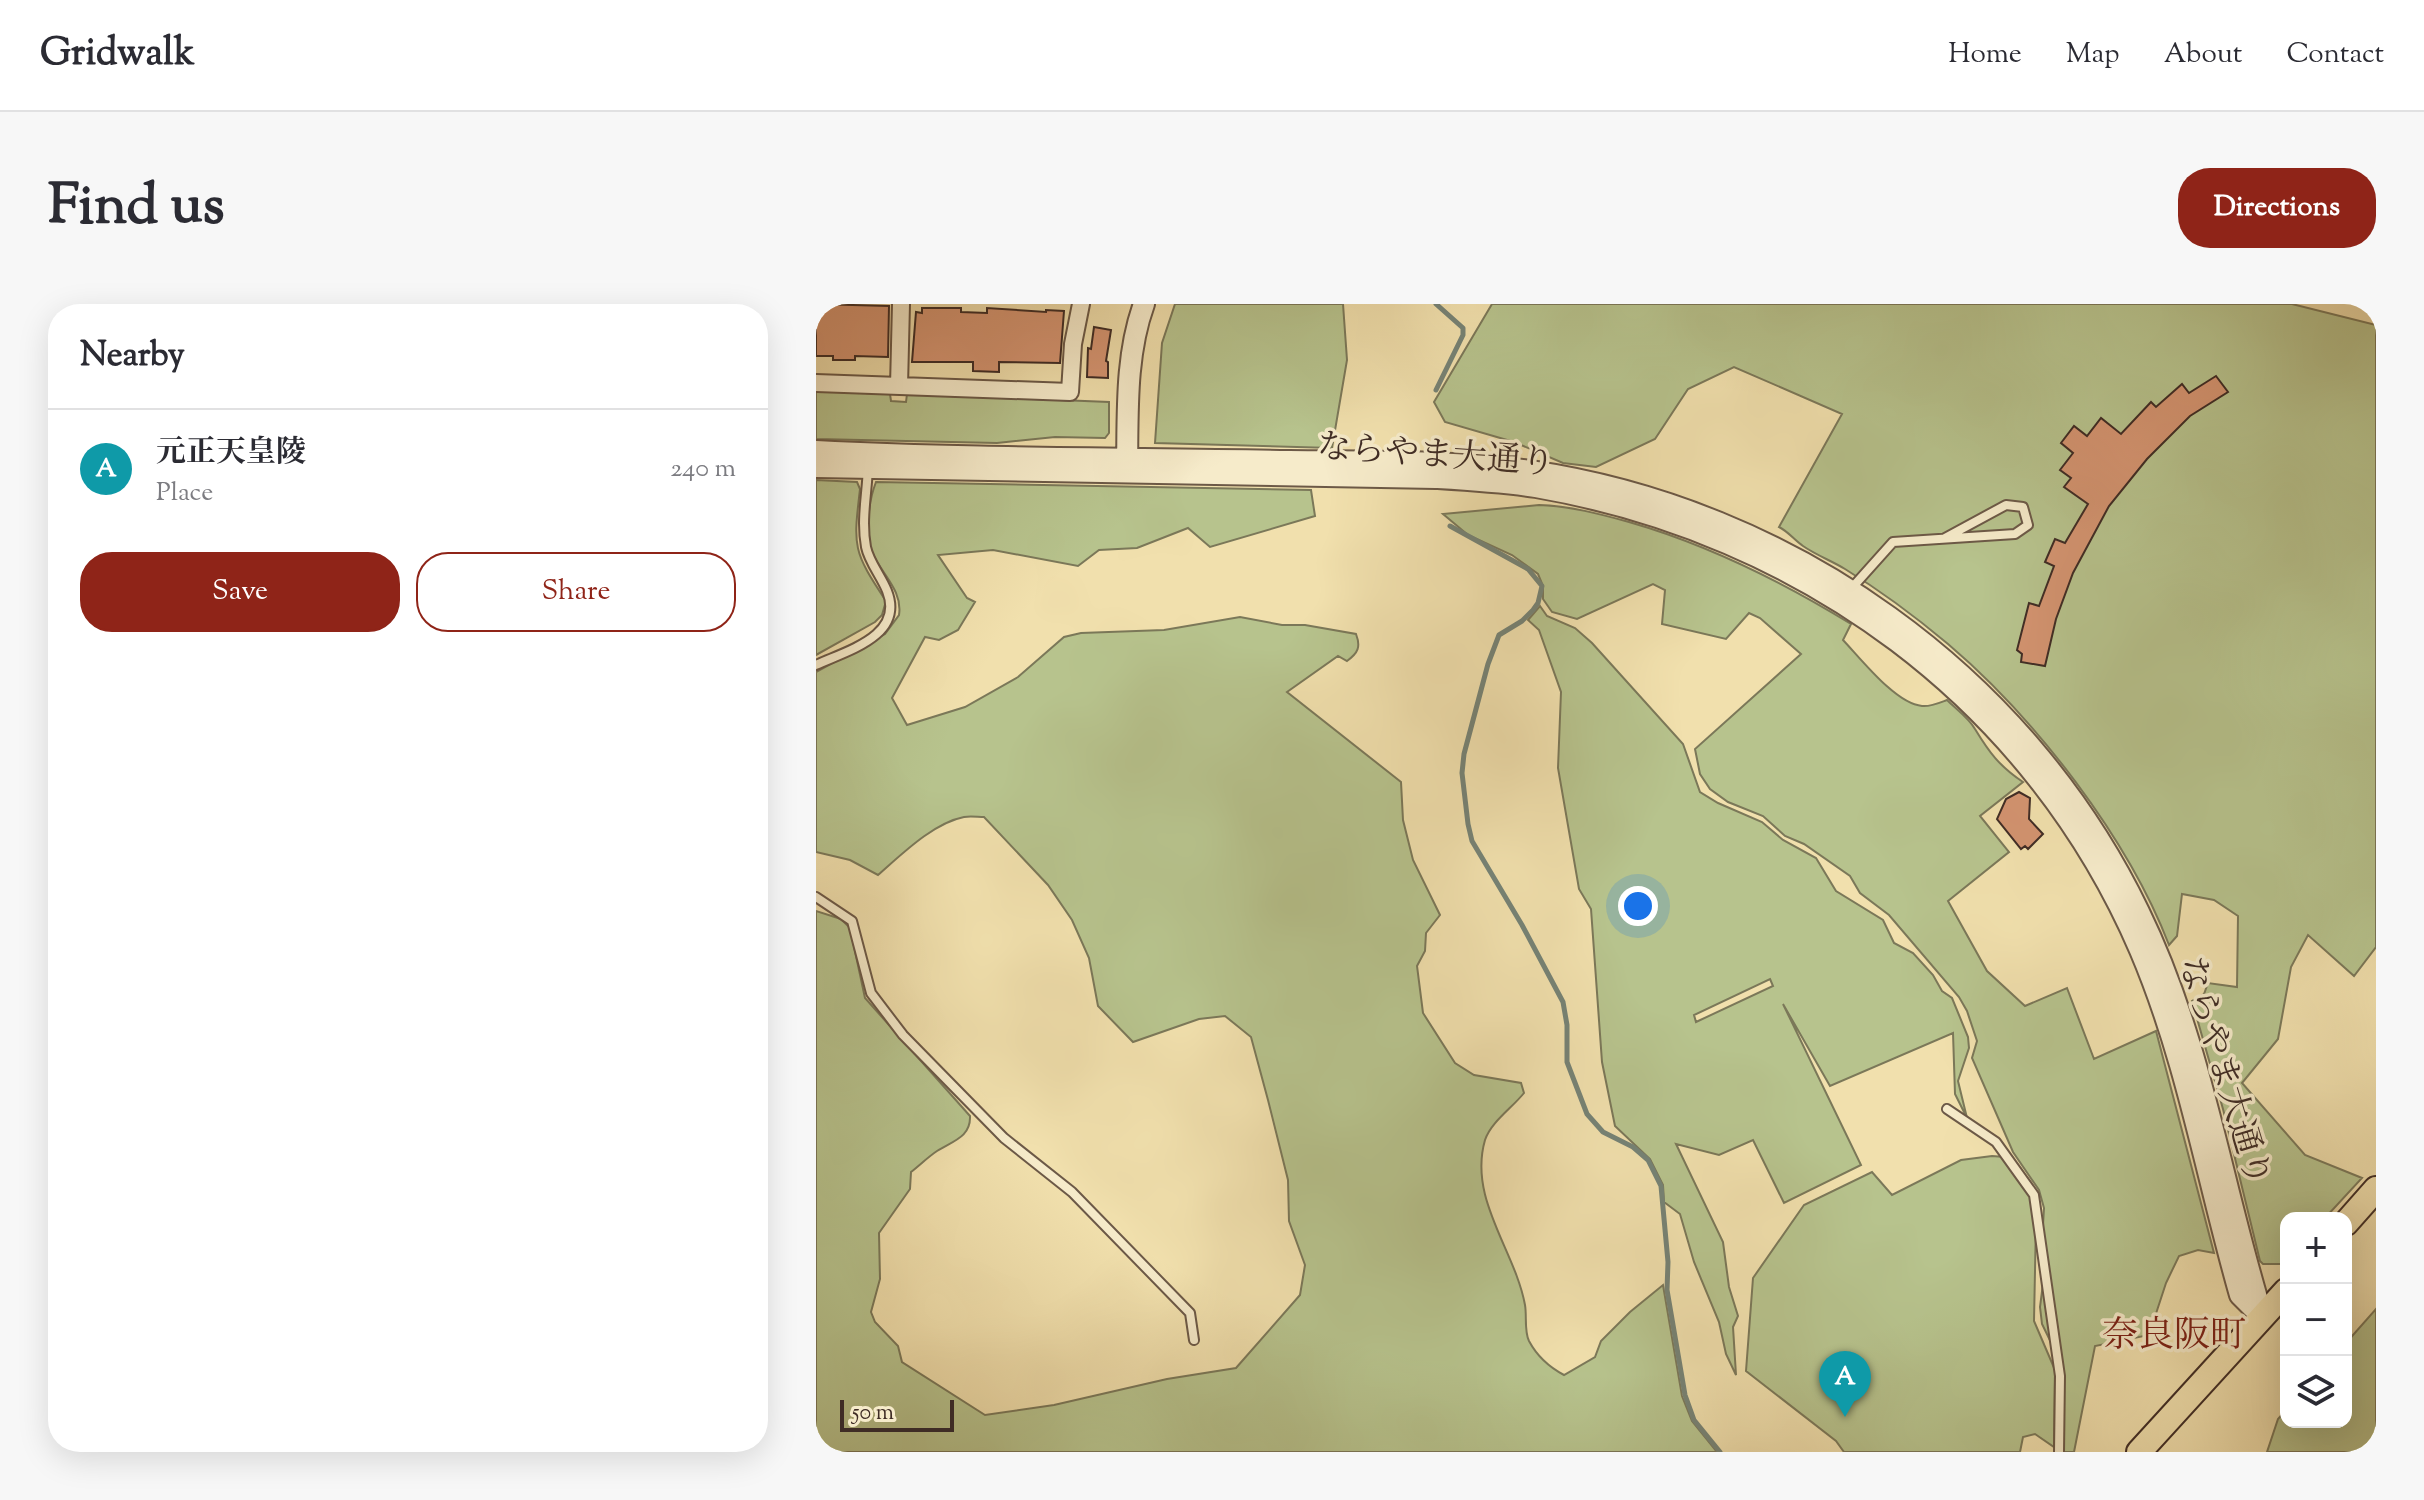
<!DOCTYPE html>
<meta charset="utf-8">
<style>
:root{--surface:#fff;--page:#f7f7f7;--text:#2b2b33;--muted:#7c7c81;--line:#e1e1e2;--accent:#8f2418}
body{margin:0;font-family:"Sorts Mill Goudy","Noto Serif JP",serif;background:var(--page);color:var(--text)}
.controls{position:absolute;right:24px;bottom:24px;display:grid;overflow:hidden;border-radius:16px;box-shadow:0 8px 32px #0002}
.controls button{width:72px;height:72px;display:grid;place-items:center;padding:0;border:0;border-bottom:2px solid var(--line);background:var(--surface);color:var(--text);font:40px sans-serif}
.scale{position:absolute;left:24px;bottom:20px;width:114px;box-sizing:border-box;padding-left:8px;border:4px solid #3f2c25;border-top:0;font-size:22px;line-height:28px;white-space:nowrap;color:#3f2c25;-webkit-text-stroke:6px #f6ebca;paint-order:stroke}
.you{position:absolute;left:822px;top:602px;width:28px;height:28px;margin:-20px;border:6px solid #fff;border-radius:50%;background:#1a73e8;box-shadow:0 0 0 12px #1a73e833}
.badge{display:grid;place-items:center;width:52px;height:52px;border-radius:50%;background:var(--accent);color:#fff;font-size:26px;font-weight:700}
.pin{position:absolute;translate:-50% -66px;filter:drop-shadow(0 2px 4px #0008)}
.pin::after{content:'';position:absolute;top:42px;width:28px;height:24px;background:inherit;clip-path:polygon(0 0,100% 0,50% 100%)}
.list{margin:0;padding:0;list-style:none}
h2{display:flex;justify-content:space-between;align-items:center;height:104px;margin:0;padding:0 32px;font-size:34px}
h2 small{font-size:26px;font-weight:400;color:var(--muted)}
.list li{display:grid;grid-template-columns:52px 1fr auto;gap:24px;align-items:center;box-sizing:border-box;height:120px;padding:0 32px;border-top:2px solid var(--line)}
.list b{display:block;font-size:30px;white-space:nowrap}
.list p{margin:0;font-size:26px;white-space:nowrap;color:var(--muted)}
.list em{font-size:26px;font-style:normal;color:var(--muted)}
.actions{display:flex;gap:16px;padding:24px 32px}
.actions a{flex:1;padding:18px 0;border:2px solid var(--accent);border-radius:32px;text-align:center;font-size:28px;color:var(--accent)}
.actions .main{background:var(--accent);color:#fff}
.icon{flex:none;width:44px;height:44px;fill:none;stroke:currentColor;stroke-width:2;stroke-linecap:round;stroke-linejoin:round}
.map{position:relative;flex:none;width:1560px;height:1148px;overflow:hidden;border-radius:32px}
header{display:flex;align-items:center;gap:48px;box-sizing:border-box;height:112px;padding:0 40px;background:var(--surface);border-bottom:2px solid var(--line)}
header strong{font-size:38px}
nav{display:flex;gap:44px;margin-inline-start:auto;font-size:28px}
.intro{display:flex;align-items:center;justify-content:space-between;box-sizing:border-box;height:192px;padding:0 48px}
h1{margin:0;font-size:56px}
.button{padding:20px 36px;border-radius:32px;background:var(--accent);color:#fff;font-size:28px;font-weight:700}
main{display:flex;gap:48px;padding:0 48px}
aside{flex:1;background:var(--surface);border-radius:32px;box-shadow:0 8px 32px #0002}
.map>svg:first-child{display:block}
.green{fill:#b7c38d;stroke:#7b7859;stroke-width:2;fill-rule:evenodd}
.lines{fill:none;stroke-linecap:round;stroke-linejoin:round}
.stream{stroke:#768376;stroke-width:5}
.building{fill:#d49471;stroke:#3f2c25;stroke-width:2}
.service-casing{stroke:#6c5947;stroke-width:12}
.minor-casing{stroke:#6c5947;stroke-width:20}
.tertiary-casing{stroke:#6c5947;stroke-width:24}
.primary-casing{stroke:#3f2c25;stroke-width:28}
.service{stroke:#f6ebca;stroke-width:8}
.minor{stroke:#f6ebca;stroke-width:16}
.tertiary{stroke:#f6ebca;stroke-width:20}
.primary{stroke:#f1e0ad;stroke-width:24}
.labels{text-anchor:middle;stroke-width:7;stroke-linejoin:round;paint-order:stroke}
.street-label{font-size:34px;fill:#3f2c25;stroke:#f6ebca}
.neighbourhood-label{font-size:36px;fill:#7a1f14;stroke:#f6ebca}
</style>
<header>
<strong>Gridwalk</strong>
<nav><a>Home</a><a>Map</a><a>About</a><a>Contact</a></nav>
</header>
<div class="intro"><h1>Find us</h1><a class="button">Directions</a></div>
<main>
<aside>
<h2>Nearby<small></small></h2>
<ul class="list">
<li><span class="badge" style="background:#0f9aa8">A</span><div><b>元正天皇陵</b><p>Place</p></div><em>240 m</em></li>
</ul>
<div class="actions"><a class="main">Save</a><a>Share</a></div>
</aside>
<div class="map">
<svg width="1560" height="1148" viewBox="0 0 1560 1148">
<rect width="100%" height="100%" fill="#f1e0ad"/>
<filter id="stains"><feTurbulence type="fractalNoise" baseFrequency=".0025" numOctaves="4"/><feColorMatrix values="0 0 0 0 .2 0 0 0 0 .09 0 0 0 0 .02 0 0 0 .5 -.17"/></filter>
<radialGradient id="worn" r=".72"><stop offset=".6" stop-color="#630" stop-opacity="0"/><stop offset="1" stop-color="#630" stop-opacity=".3"/></radialGradient>
<path class="green" d="M359,0H527L531,56L516,144L339,139L346,39Z
M676,0H1476L1560,21V643L1538,672L1492,631L1475,663L1462,735L1426,779L1489,851L1546,874L1509,914H1470V957L1467,960H1447L1444,957L1407,805L1376,697L1388,690L1392,679L1421,683L1422,612L1398,596L1366,590L1361,632L1353,641C1312,534 1219,414 1132,340C1101,314 1065,287 1029,265C1016,257 1000,251 987,242C978,236 973,228 963,223L1026,110L918,63L872,85L839,135L780,163L747,159L698,138L629,118L618,98Z
M0,87L74,90L75,97L90,98L91,90L293,98V129L289,134L239,133L181,139L0,135Z
M0,176L41,178L44,185C37,244 37,247 70,297L66,311L59,318L0,351Z
M60,178L495,186L499,212L394,243L372,224L321,244L283,246L262,262L177,246L122,251L151,294L159,298L142,326L123,336L109,333L76,394L91,421L149,403L202,373L248,333L265,329L348,326L424,313L466,321H489L540,330C545,343 542,349 531,357L522,352L471,388L585,478L587,516L597,556L624,611L610,629L609,647L601,662L607,709L639,759L658,771L705,779L708,789C696,804 675,818 669,836C652,895 699,946 709,1001C711,1012 708,1027 713,1037C721,1052 733,1063 748,1071L779,1053L785,1037L814,1008L847,981L866,1092L876,1117L901,1148H0V607L25,615L34,624L49,694L154,812C155,833 137,837 121,847C112,853 104,861 95,868L94,885L63,929L64,975L55,1008L59,1018L82,1042L86,1058L169,1111L238,1101L351,1075L420,1064L484,991L489,961L473,917L472,876L452,796L435,733L409,712L383,715L317,738L282,702L273,654L256,616L232,581L168,513C162,513 154,512 148,513C117,519 85,551 62,571L34,556L0,548V368L69,330L83,311C87,286 65,270 56,248C48,230 53,196 60,178Z
M723,201C754,202 784,210 813,218C893,241 965,277 1035,320L1027,336C1045,355 1080,400 1106,402C1114,403 1123,399 1131,396C1140,405 1153,414 1159,425C1173,448 1183,462 1207,478L1164,512L1193,548L1132,597L1171,667L1209,702L1251,684L1278,755L1340,727L1398,949L1382,946L1363,952L1350,979L1333,1031L1279,1042L1258,1148H1247L1244,1057L1226,1020L1224,1003L1228,972L1225,955L1228,904L1223,886L1197,848L1156,754L1161,737L1151,707L1143,693L1073,611L1044,589L1034,572L988,540L969,532L947,512L912,498L894,485L884,470L879,445L985,350L944,314L933,309L910,335L846,320L849,286L837,280L761,315L736,308L727,295V282L722,270L696,251L652,231L627,210Z
M724,302L731,312L759,324L776,339L867,440L884,488L902,499L946,518L967,536L1000,554L1020,587L1067,616L1078,639L1097,649L1117,671L1126,687L1136,694L1152,733L1153,744L1142,777L1151,814L1139,790L1137,729L1014,782L967,700L1045,861L968,899L937,836L903,851L860,840L907,938L913,983L922,1012L917,1023L920,1071L910,1050L903,1018L878,958L864,910L848,898L847,881L834,855L799,822L786,758L775,605L763,585L742,464L745,388L723,326L712,316ZM954,675L957,682L880,718L878,711Z
M1176,852L1189,853L1217,892L1220,917L1218,1017L1239,1066L1238,1143L1219,1130L1207,1133L1204,1148H1028L1020,1137L930,1067L937,974L988,901L1056,868L1076,891L1145,856Z
M1560,1005V1148H1451L1462,1115L1470,1106V1118H1530V1039Z"/>
<g class="lines">
<path class="stream" d="M620,0L647,24V31L620,86
M634,222L712,265L726,282L722,299L717,306L706,317L683,331L672,360L648,450L646,469L652,520L656,537L706,621L747,698L751,721V758L771,810L787,828L817,843L832,856L845,882L852,958L851,986L869,1091L878,1116L904,1148"/>
</g>
<path class="building" d="M0,0L73,2L72,53L39,52V56H17V52H0Z
M106,4H145V8L171,9V4L230,8V6L248,7L244,59L183,58V68L157,67V58H96L100,8L106,9Z
M278,23L295,26L290,57L292,58V74L271,73L272,44L275,45Z
M1400,72L1412,88L1374,112L1331,155L1293,202L1257,269L1240,315L1229,362L1205,358L1206,350L1201,346L1213,299L1223,302L1238,262L1229,258L1239,235L1249,239L1272,200L1248,183L1255,174L1244,166L1257,149L1245,139L1258,122L1271,132L1285,114L1305,130L1335,98L1340,103L1366,80L1373,89Z
M1203,488L1214,494L1213,515L1227,530L1212,545L1209,542L1205,545L1181,515L1190,495Z"/>
<g class="lines">
<g class="service-casing">
<path id="service" d="M1034,286L1077,238L1199,230L1212,221L1207,203L1190,201L1129,234
M0,361C30,347 89,332 71,287C65,272 53,258 50,243C45,216 51,190 52,163
M0,593L36,617L55,689L87,731L188,834L256,888L374,1009L378,1036
M1131,805L1180,838L1218,891L1244,1072L1243,1148"/>
</g>
<g class="minor-casing">
<path id="minor" d="M0,79L254,88L257,40L265,0
M83,82L85,0"/>
</g>
<g class="tertiary-casing">
<path id="tertiary" d="M0,147C157,155 316,154 473,157C553,158 635,156 714,167C974,205 1209,371 1323,608C1386,737 1405,879 1447,1014
M0,163L620,174C653,176 687,178 720,183C987,229 1216,395 1324,646C1371,756 1391,876 1424,991L1444,1011
M311,166C312,111 309,52 328,0"/>
</g>
<g class="primary-casing">
<path id="primary" d="M1530,919L1560,885
M1323,1148L1470,987"/>
</g>
<use href="#service" class="service"/>
<use href="#minor" class="minor"/>
<use href="#tertiary" class="tertiary"/>
<use href="#primary" class="primary"/>
</g>
<g class="labels">
<g class="street-label">
<text transform="translate(620 149) rotate(4)" y="12">ならやま大通り</text>
<text transform="translate(1410 767) rotate(73)" y="12">ならやま大通り</text>
</g>
<g class="neighbourhood-label">
<text x="1358" y="1042">奈良阪町</text>
</g>
</g>
<rect width="100%" height="100%" filter="url(#stains)"/>
<rect width="100%" height="100%" fill="url(#worn)"/>
</svg>
<div class="controls">
<button>+</button>
<button>−</button>
<button><svg class="icon" aria-label="layers" viewBox="0 0 24 24"><path d="M12 4l9 5-9 5-9-5zM3 14l9 5 9-5"/></svg></button>
</div>
<div class="scale">50 m</div>
<div class="you"></div>
<div class="pin badge" style="left:1029px;top:1113px;background:#0f9aa8">A</div>
</div>
</main>
